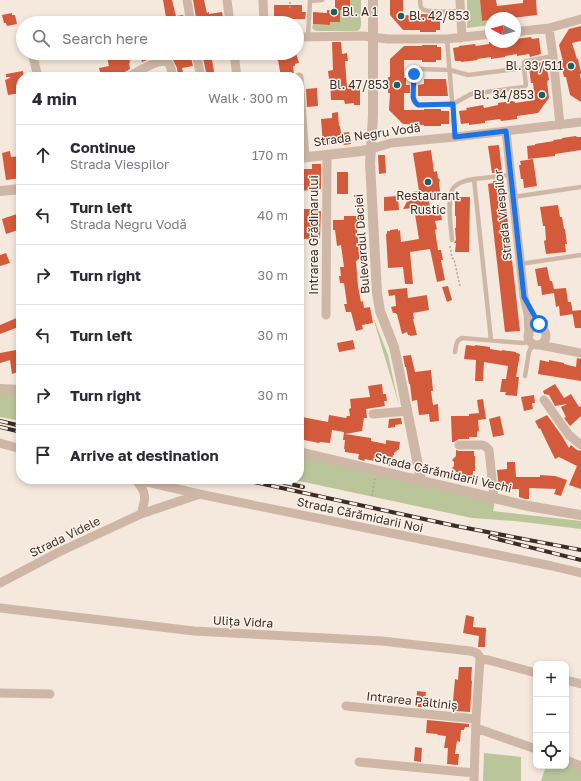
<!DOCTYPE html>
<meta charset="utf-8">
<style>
:root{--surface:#fff;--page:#f2f2f3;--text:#2b2b33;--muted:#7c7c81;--line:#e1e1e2}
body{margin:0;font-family:"Golos Text",sans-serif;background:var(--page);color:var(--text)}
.controls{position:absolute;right:12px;bottom:12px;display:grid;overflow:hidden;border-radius:8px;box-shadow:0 2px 6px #0003}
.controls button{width:36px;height:36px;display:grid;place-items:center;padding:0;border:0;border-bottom:1px solid var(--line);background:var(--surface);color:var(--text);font:20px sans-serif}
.compass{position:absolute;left:485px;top:12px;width:36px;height:36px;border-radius:50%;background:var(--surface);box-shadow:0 2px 6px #0003;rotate:276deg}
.stop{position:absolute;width:12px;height:12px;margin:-9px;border:3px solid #1a73e8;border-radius:50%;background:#fff}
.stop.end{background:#1a73e8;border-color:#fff;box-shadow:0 1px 4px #0008}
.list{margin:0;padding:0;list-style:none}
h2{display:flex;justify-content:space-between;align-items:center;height:52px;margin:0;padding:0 16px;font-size:17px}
h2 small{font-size:13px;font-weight:400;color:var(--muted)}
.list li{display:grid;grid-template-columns:26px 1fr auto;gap:12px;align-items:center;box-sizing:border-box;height:60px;padding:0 16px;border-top:1px solid var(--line)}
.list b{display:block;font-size:15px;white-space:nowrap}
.list p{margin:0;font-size:13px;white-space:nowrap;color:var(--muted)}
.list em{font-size:13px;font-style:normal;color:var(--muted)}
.icon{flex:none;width:22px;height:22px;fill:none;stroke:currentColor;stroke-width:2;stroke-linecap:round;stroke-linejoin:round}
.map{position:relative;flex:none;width:581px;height:781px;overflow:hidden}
.search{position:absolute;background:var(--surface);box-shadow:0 2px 6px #0003;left:16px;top:16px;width:288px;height:44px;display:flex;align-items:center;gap:10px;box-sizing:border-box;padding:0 14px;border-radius:22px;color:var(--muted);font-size:15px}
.panel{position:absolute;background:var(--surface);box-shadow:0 2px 6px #0003;left:16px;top:72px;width:288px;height:412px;border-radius:16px}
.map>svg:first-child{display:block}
.green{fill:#bac69a}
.building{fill:#d45a3c}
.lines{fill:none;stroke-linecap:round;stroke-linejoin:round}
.path{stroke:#bba190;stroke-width:1.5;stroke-dasharray:2 2;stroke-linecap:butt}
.service{stroke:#cfb7a7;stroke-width:4.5}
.minor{stroke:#cfb7a7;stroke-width:9}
.tertiary{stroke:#cfb7a7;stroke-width:10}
.rail-casing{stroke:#3b2d28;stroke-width:4}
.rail{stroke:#fcf3ea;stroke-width:2.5;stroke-dasharray:8;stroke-linecap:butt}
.route{stroke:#1a73e8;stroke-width:5}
.poi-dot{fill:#186062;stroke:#fcf3ea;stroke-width:1.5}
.labels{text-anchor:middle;stroke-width:3;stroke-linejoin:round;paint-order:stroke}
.poi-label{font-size:12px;fill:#3b2d28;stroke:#fcf3ea;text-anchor:end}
.street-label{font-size:12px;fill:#3b2d28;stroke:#fcf3ea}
</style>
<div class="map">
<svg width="581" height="781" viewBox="0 0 581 781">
<rect width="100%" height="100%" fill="#f5e8dd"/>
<path class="green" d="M350,0H361V25L360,29L357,31H317L314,30L312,28L313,24L330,25V22H339L340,10H348V6H350Z
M467,0H480L482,21L491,20V25L467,28Z
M372,314L388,355L399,405Z
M0,393H21V421L0,417Z
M299,456L495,501L493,511L581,521V529L515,521L472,518L290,479H299Z
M484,753L521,757V781H483Z
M566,763L581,768V781H541L546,766H566Z"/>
<path class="building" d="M163,0H172L176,16L183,15L185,22L167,23Z
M193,0H204L207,13L209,12V14L222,12L224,23H216V21L197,23Z
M335,0H350V6H348V10H335H340V22H330V25L313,24V12L327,13V10H335Z
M390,0H403V15L421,16V14L440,15V30H436V32H420V30H403L390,15Z
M480,0H496L497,6L523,3V0H536L537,15L512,18H491V20L482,21Z
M274,5H302V12H306L305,19H293V20H278V19H274Z
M12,13V15H15L17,24L7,26L6,23H4L2,15Z
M581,26V41L572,43L577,59H578L581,72V74H580L581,81V102L570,95L566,77H564L563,73L561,63L563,62L559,45L569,29Z
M531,37L532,39L539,38L541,54L530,57L529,54L517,56V54L505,56V57L491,59V57L477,59L478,60L461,62V61H455L453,48L459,47V46L475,44L476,46L489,44V42H516L515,39Z
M332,42H341L342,54L347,53L348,61H345L347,87L360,86V105H354V103L345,104L344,100H331L330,79H329L328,71L333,70Z
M422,45H437V47H441V60H436V62H422V60H404V78H406V85H410V93H404V110H424V109H441V111H449V124H441V126H424V125L403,124L389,110L390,93H388V77H390V59L404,46H422Z
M106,53H114V55L122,53H128L130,63H129L130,69L125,72L123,75H119V73L106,75L107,77H101L99,68L109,66Z
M140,53H165V55L154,57L142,62Z
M172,53H190L193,66L182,68L184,77H178L177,68L173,60Z
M202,53H218L219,59L212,60L215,77H207Z
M287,53H296L299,63L295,64V66H293L294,74L293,77H281L278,60L287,59Z
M544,62L545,65H547V68L549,80L547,81L549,98L538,113L517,116V119L501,121L500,119L485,121V123L469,125V123L461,124L459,111L467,110L466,108L483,105L484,108L498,105V103L512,101L515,102V103L535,100L533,83H531L529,68L531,67V64Z
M23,71L24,77H21V93L8,95L5,80L10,78V77H6V74Z
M424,79H446L448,96H418V85L424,84Z
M317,88L318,106L307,107L306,89Z
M338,112L339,126H340L341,133L349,132L351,144L344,145L343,143L323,145L321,119L332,118V113Z
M576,136L577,137H581V150L555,154V156L528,159L527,146L535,145V144L554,141L553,140L562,139V138Z
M499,145L502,172L492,173L488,146Z
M431,150L434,172L437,171L438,178L440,180L439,183L441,198L429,200L431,215L441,214L442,220L435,221L437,229L435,230L438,250H441L443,260H441L445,280L437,282L430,249L410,252L413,284H405L403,267L388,268L386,234H387V231H390V230L398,229V231L400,230L401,242L419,239L414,208L403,209L409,198L412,195V192L419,191L413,153Z
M10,151L11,157L21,156V178L6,180L2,153Z
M378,155H385L386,173L379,174Z
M533,159L537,186L524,188L523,179H521L519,165H521L520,161Z
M312,164H321V189L299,191V169H312Z
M337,172H348V194H337Z
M503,180L520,331L505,332L488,184L493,183V181Z
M398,196L399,210L384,211V197Z
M456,197H470L469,252H455L456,243H454L456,240L455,228H456V216H455V201H456Z
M558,205L560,217H562L564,229H565L567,244H565L566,252L546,254L544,241L546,240L545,226H543L540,207Z
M299,209H313V211H321L320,238L303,239L302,236H299Z
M17,214L21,229L6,234L2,219Z
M344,216H357L358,230H357L360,256L359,259L356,261L358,286L361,302L363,301L364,308L370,307L373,323L362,325L363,329L356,331L351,312H346L344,304H347L344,283H340L339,276H341L340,267H344L341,245L337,246L335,230H333V220H344Z
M6,253L10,263L0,266V255Z
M547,267L550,281H552L554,289L566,288L568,302H571L573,314L560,316L559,306L556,307L554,293L542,295L541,286H538L535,269Z
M448,286L452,300L447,302L442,287Z
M407,288L408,298L427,295L429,310L413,313L414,319H413L417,335L410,336V335H408L407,332L402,334L397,314H396V313H393L391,307L396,306L395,295L389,296L388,290Z
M581,310V328H575L572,311Z
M19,317L21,322V326L0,334V325Z
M353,340L355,349L339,352L337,343Z
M466,345L475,346V345L490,347V349L502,351V350L516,352V353L520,354L516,377H519L517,396L505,395L506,392H500L502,379H506L508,366L484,362L483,381H475L476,360L464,359Z
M16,350L18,362L16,363L18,372L12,374L10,360L0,363V353Z
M411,355L415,372L431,370L433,391H431L433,405L438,404L439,421L430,422L429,414L419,415L417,400L412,401L410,384H409L406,367H405L403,356Z
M577,358L581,359V381L538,374L540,360L549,362V360L564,363V364L576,367Z
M382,384L383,394H386L387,401H384L385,406L366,409L367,418H364L362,431L345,434L371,438V441L386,444V440L400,442L399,449L394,453V455H393L391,466L383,464V463L365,459L364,461L358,459L359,454L345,452V449H344L345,440H343L344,432L332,430L330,443L320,442L319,443L299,439L302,417L328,422L329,415L346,418L347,416H350L349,409L351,408L350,399L370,397L368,386Z
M555,384L564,398L571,394L579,407L581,406V416L570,426L564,418L566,417L561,407L567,404L555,406L549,395L544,394L543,391Z
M534,395L535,403H532L533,409L524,411L521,397Z
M483,399L486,419L478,420L479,431L477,432V437H469V439H459L454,442H452L451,416H469V414L479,413L477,400Z
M547,415L562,436L569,448L571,445L577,450L581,451V489L569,485L577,466L559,457L555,459L540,428L539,429L535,421Z
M500,416L504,435L493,437L489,419Z
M401,418L402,424L395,425V427L388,428L389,419Z
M456,450L459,451H474V456H475V471H473V478H465L461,476L455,475L456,471L452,468L454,466V462L452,460L456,456Z
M507,462H515L516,477H540V475L555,476L567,480L561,496L554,494L556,489L529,488V499H525L519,497V489H508V488L499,490L497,470L507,469Z
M466,615L474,617L473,627L486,628L485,647H478L479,636L463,633Z
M459,667H472L471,680L472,681L470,712L456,711L457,701H453L455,679L458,680Z
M417,691L426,692L425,699H423L422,707H416Z
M427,720L469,724V727H465L464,730H461L460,742L457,741L455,754H459L458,765L447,764L448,748H444L446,736L437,735L438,734L426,733Z
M415,747L422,748L421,762L414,761Z"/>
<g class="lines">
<path class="path" d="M290,8V0
M290,23V20
M450,246L452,258L454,259L460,286
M372,496L375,478
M367,520L368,512"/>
<path class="service" d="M420,0C420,3 420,6 422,9C427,13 453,11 460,11
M308,37L310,1L322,0
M447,39L455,137
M524,68L526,85L524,87L471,94L453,104L418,105L416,104L414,101V77L416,71L419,69L450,70L468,75L524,68V62L526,61L553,56
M513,197L581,187
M452,240C451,228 446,195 454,187C459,182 467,180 474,179
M520,264L581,255
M491,340L474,179L511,175
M455,352C456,346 456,340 462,338L523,343L530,341
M525,376L529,352L533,344"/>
<path class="minor" d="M187,0L191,23
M227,0L230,23
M263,0L264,23
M460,0L462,38
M549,28L553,56L560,125
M515,32L549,28L581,19
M297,37L363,36L388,39H447L491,34
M32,53L38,77
M196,53L201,77
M234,53L237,77
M128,77C136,73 163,55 169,64C172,68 172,73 172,77
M299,77L305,157
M506,131L524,297L528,314L529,335
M371,149L391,143L455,137L581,122
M326,315L327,155
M528 336a9 9 0 1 1 18 0a9 9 0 1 1-18 0Z
M540,345L581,353
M544,400L569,435L581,445
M373,414L407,411
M0,443L21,449
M459,445H482L485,446L489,450L494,498
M134,479L199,494L552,566L581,573
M136,480C147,493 146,498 141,514
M0,583L59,552L141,514L197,495
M0,608L194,631L382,641L470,651C475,652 479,653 480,659
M480,659L488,660L536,673
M566,680L581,684
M0,693L50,694
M346,706L476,719
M476,728L536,749
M566,760L581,766
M359,762L474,773
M474,781L476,719L480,659"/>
<path class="tertiary" d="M373,0V116L370,163L377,293L380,311L394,347L399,370L421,480
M299,158L362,151L371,149
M0,191L21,189
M0,389L21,390
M299,452L528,506L581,515"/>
<g class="rail-casing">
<path id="rail" d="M0,421L21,426
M0,427L21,432
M240,479L456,526L581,550
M269,479L303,487
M490,537L501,540L581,560"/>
</g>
<use href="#rail" class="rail"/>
</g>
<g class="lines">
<path class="route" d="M414,74L413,97C414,101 415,103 418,105L453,104L455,137L506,131L524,297L539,324"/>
</g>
<g class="poi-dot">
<circle cx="334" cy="12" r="4"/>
<circle cx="401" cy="16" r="4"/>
<circle cx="571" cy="66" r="4"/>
<circle cx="397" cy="85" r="4"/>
<circle cx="542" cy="95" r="4"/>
<circle cx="428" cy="182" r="4"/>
</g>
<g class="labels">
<g class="poi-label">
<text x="342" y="16" text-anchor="start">Bl. A 1</text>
<text x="409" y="20" text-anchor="start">Bl. 42/853</text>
<text x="563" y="70">Bl. 33/511</text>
<text x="389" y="89">Bl. 47/853</text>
<text x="534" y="99">Bl. 34/853</text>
<text x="428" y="200" text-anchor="middle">Restaurant<tspan x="428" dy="14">Rustic</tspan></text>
</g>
<g class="street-label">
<text transform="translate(367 135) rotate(-8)" y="4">Strada Negru Vodă</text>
<text transform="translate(503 215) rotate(-96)" y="4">Strada Viespilor</text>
<text transform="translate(314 235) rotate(-90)" y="4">Intrarea Grădinarului</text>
<text transform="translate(362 244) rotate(-94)" y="4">Bulevardul Daciei</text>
<text transform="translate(443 473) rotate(13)" y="4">Strada Cărămidarii Vechi</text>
<text transform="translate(360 515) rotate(12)" y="4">Strada Cărămidarii Noi</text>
<text transform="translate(65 537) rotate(-26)" y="4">Strada Videle</text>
<text transform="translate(243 622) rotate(3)" y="4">Ulița Vidra</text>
<text transform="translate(412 701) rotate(6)" y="4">Intrarea Păltiniș</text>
</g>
</g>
</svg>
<div class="controls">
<button>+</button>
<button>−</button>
<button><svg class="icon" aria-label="locate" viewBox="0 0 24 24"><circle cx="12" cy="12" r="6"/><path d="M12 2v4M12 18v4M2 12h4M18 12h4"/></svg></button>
</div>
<svg class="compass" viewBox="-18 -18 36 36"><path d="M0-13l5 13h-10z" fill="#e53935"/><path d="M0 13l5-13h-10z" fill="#7c7c81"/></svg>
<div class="stop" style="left:539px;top:324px"></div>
<div class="stop end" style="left:414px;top:74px"></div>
<div class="search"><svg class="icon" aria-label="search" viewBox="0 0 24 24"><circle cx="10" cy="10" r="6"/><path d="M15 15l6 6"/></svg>Search here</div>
<section class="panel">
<h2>4 min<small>Walk · 300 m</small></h2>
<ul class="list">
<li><svg class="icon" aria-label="ahead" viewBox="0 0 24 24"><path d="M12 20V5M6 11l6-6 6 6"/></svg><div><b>Continue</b><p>Strada Viespilor</p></div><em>170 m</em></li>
<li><svg class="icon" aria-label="left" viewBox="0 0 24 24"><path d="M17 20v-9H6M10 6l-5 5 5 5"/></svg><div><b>Turn left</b><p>Strada Negru Vodă</p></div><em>40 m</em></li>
<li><svg class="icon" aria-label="right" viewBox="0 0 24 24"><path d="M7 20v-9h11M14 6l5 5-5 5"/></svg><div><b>Turn right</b></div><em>30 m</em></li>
<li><svg class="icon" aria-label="left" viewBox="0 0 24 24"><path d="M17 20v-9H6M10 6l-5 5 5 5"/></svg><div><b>Turn left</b></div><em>30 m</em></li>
<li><svg class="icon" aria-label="right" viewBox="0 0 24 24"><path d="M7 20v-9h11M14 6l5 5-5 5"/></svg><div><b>Turn right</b></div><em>30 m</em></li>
<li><svg class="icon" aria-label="arrive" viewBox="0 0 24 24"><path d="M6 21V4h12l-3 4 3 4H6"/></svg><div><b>Arrive at destination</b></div></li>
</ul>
</section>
</div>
